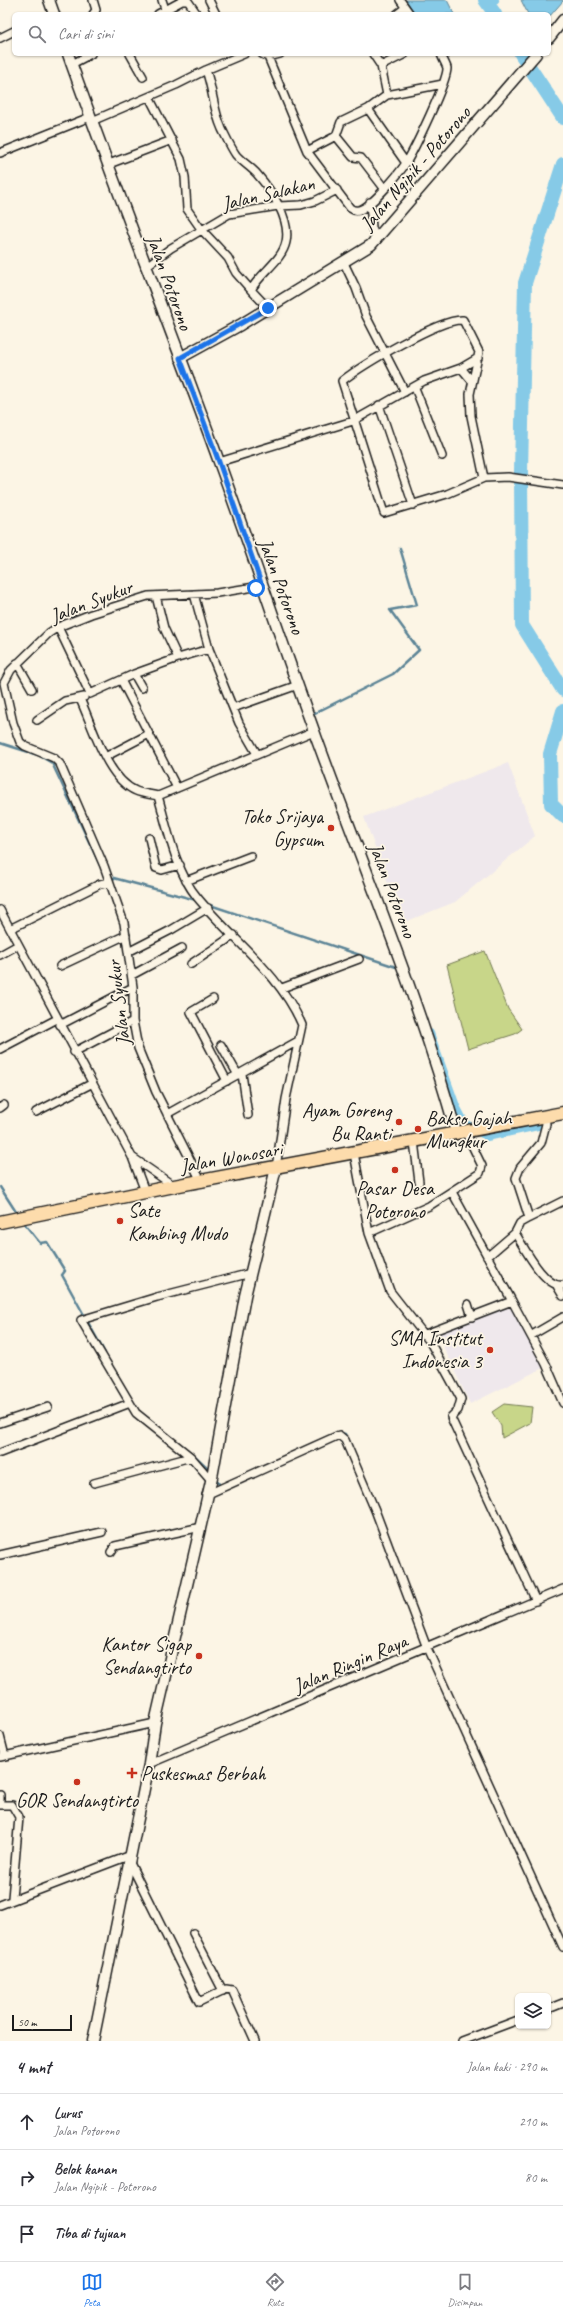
<!DOCTYPE html>
<html lang="id">
<meta charset="utf-8">
<style>
:root{--surface:#fff;--page:#f2f2f3;--text:#2b2b33;--muted:#7c7c81;--line:#e1e1e2;--accent:#1a73e8}
body{margin:0;font-family:Caveat,sans-serif;background:var(--page);color:var(--text)}
.controls{position:absolute;right:12px;bottom:12px;display:grid;overflow:hidden;border-radius:6px;box-shadow:0 1px 3px #0004}
.controls button{width:36px;height:36px;display:grid;place-items:center;padding:0;border:0;border-bottom:1px solid var(--line);background:var(--surface);color:var(--text);font:20px sans-serif}
.scale{position:absolute;left:12px;bottom:10px;width:60px;box-sizing:border-box;padding-left:4px;border:2px solid #1c1c1c;border-top:0;font-size:11px;line-height:14px;white-space:nowrap;color:#1c1c1c;-webkit-text-stroke:3px #fcf5e5;paint-order:stroke}
.stop{position:absolute;width:12px;height:12px;margin:-9px;border:3px solid #1a73e8;border-radius:50%;background:#fff}
.stop.end{background:#1a73e8;border-color:#fff;box-shadow:0 1px 4px #0008}
.list{margin:0;padding:0;list-style:none}
h2{display:flex;justify-content:space-between;align-items:center;height:52px;margin:0;padding:0 16px;font-size:17px}
h2 small{font-size:13px;font-weight:400;color:var(--muted)}
.list li{display:grid;grid-template-columns:26px 1fr auto;gap:12px;align-items:center;box-sizing:border-box;height:56px;padding:0 16px;border-top:1px solid var(--line)}
.list b{display:block;font-size:15px;white-space:nowrap}
.list p{margin:0;font-size:13px;white-space:nowrap;color:var(--muted)}
.list em{font-size:13px;font-style:normal;color:var(--muted)}
.icon{flex:none;width:22px;height:22px;fill:none;stroke:currentColor;stroke-width:2;stroke-linecap:round;stroke-linejoin:round}
.map{position:relative;flex:none;width:563px;height:2041px;overflow:hidden}
.search{position:absolute;background:var(--surface);box-shadow:0 1px 3px #0004;left:12px;right:12px;top:12px;height:44px;display:flex;align-items:center;gap:10px;box-sizing:border-box;padding:0 14px;border-radius:6px;color:var(--muted);font-size:15px}
.sheet{height:220px;background:var(--surface)}
nav{display:flex;justify-content:space-around;align-items:center;box-sizing:border-box;height:56px;border-top:1px solid var(--line);background:var(--surface);font-size:11px;color:var(--muted)}
nav a{display:grid;justify-items:center;gap:2px}
nav .on{color:var(--accent)}
.map>svg:first-child{display:block}
.built{fill:#efe8ec}
.green{fill:#c8d689;stroke:#727952}
.water{fill:#86cae7;stroke:#5c8496}
.lines{fill:none;stroke-linecap:round;stroke-linejoin:round}
.stream{stroke:#5c8496;stroke-width:2.5}
.canal{stroke:#86cae7;stroke-width:8}
.river{stroke:#86cae7;stroke-width:14}
.street-casing{stroke:#1c1c1c;stroke-width:10}
.secondary-casing{stroke:#1c1c1c;stroke-width:13}
.highway-casing{stroke:#1c1c1c;stroke-width:15}
.street{stroke:#fcf5e5;stroke-width:7}
.secondary{stroke:#fcf5e5;stroke-width:10}
.highway{stroke:#fddcac;stroke-width:12}
.route{stroke:#1a73e8;stroke-width:5}
.poi-dot{fill:#c8321e;stroke:#fcf5e5;stroke-width:1.5}
.labels{text-anchor:middle;stroke-width:3.5;stroke-linejoin:round;paint-order:stroke}
.street-label{font-size:20px;fill:#1c1c1c;stroke:#fcf5e5}
.poi-label{font-size:20px;fill:#1c1c1c;stroke:#fcf5e5;text-anchor:end}
</style>
<div class="map">
<svg width="563" height="2041" viewBox="0 0 563 2041">
<rect width="100%" height="100%" fill="#fcf5e5"/>
<filter id="ink" filterUnits="userSpaceOnUse"><feTurbulence type="fractalNoise" baseFrequency=".025" numOctaves="2"/><feDisplacementMap in="SourceGraphic" scale="8" xChannelSelector="R" yChannelSelector="G"/><feConvolveMatrix kernelMatrix="1 2 1 2 8 2 1 2 1" color-interpolation-filters="sRGB"/></filter>
<g filter="url(#ink)">
<path class="built" d="M508,763L535,836L455,902L402,923L364,817Z
M511,1306L543,1368L470,1404L437,1333Z"/>
<path class="green" d="M485,951L508,1009L522,1029L515,1034L468,1049L447,965Z
M504,1404L532,1407L530,1423L502,1438L501,1426L492,1412Z"/>
<path class="water" d="M406,0H447L454,14H415Z
M521,0H563V1L549,17V14H528Z"/>
<g class="lines">
<path class="stream" d="M291,653L321,737
M313,714L393,674L419,650L390,610L417,605L400,548
M0,743L38,755L52,763L105,876
M110,877L196,900
M204,903L399,968
M0,1187L18,1215
M23,1222L40,1243L47,1242L65,1271L62,1275L105,1353
M340,1433L345,1434L347,1439
M195,1456L210,1470
M215,1478L221,1487"/>
<path class="canal" d="M490,5L495,0
M430,1033L456,1106L465,1123L487,1137L538,1126"/>
<path class="river" d="M485,0L495,14
M521,54L563,118
M563,164L525,283L521,472L522,625L563,690
M563,711L550,754L551,804L563,816"/>
<g class="street-casing">
<path id="street" d="M162,0L165,9
M209,0L216,14
M400,0L410,14
M93,14L96,10L93,0
M158,14L182,1H188L197,14
M397,14L405,8
M0,38L14,31
M130,54L143,77
M262,54L268,57L307,151L350,208C354,211 358,211 362,209C374,203 398,175 406,163C414,150 448,80 447,68C446,64 442,58 441,54
M373,54L381,66L387,95
M268,57L280,54
M72,64L91,54
M381,66L405,54
M206,70L244,54
M149,97L181,159L185,177L187,209L201,229L228,258L236,273L251,290
M368,109L406,163
M92,121L176,85L206,70C213,90 213,109 222,129C226,137 231,148 236,155C242,162 251,167 257,174C271,190 291,219 286,242C282,261 260,273 251,290L268,308
M336,136L353,157L361,158L384,188
M307,151L336,136L341,122L368,109L387,95L443,84
M0,153L90,117
M109,164L172,140
M370,202L372,228L377,240
M344,263L356,288L366,316L405,392
M145,267L171,248L229,214L278,206L301,205L315,201L337,190
M461,368L472,381
M415,388L442,456
M379,405L413,505
M219,462L353,421L424,381L461,368L478,358
M484,478L471,416L470,394L479,352L463,320C440,318 361,366 342,381L384,513L447,494L484,478L508,477L563,485
M194,594L209,649
M58,627L90,694L134,674L178,658L164,628L156,596
M178,658L209,649L239,723L257,754
M17,663L32,689
M134,674L142,688
M121,680L177,788
M80,699C93,726 106,778 136,791C143,794 151,794 158,796
M233,708L298,685
M37,720L65,701L84,697
M105,757L149,734
M149,838L156,868L162,870L180,865
M186,881L251,856
M0,910L132,1157L146,1194
M10,929L100,884L109,882
M128,952L171,930L208,908
M0,955L18,945
M191,964L234,935
M60,966L126,935
M132,975L182,948
M282,988L359,959
M213,999L191,1012L227,1081
M60,1025L133,987
M221,1045L238,1075
M0,1049L57,1019
M74,1052L133,1021
M242,1074L248,1115
M0,1108L4,1105
M36,1112L91,1084
M167,1114L298,1041
M545,1116L546,1124L541,1143L520,1168L516,1178L529,1218L520,1223L515,1233C524,1247 545,1289 563,1285
M465,1131L482,1166L480,1173L429,1206L369,1233L390,1291L430,1342L461,1399L458,1410L451,1417L452,1420L536,1601
M414,1141L419,1182
M354,1153L369,1233
M132,1157L174,1186
M276,1168L286,1099L302,1025C280,973 232,940 197,897C176,872 167,827 158,796L314,731
M202,1183L156,1092L138,1048L133,1021V987L124,923L104,866L60,764L54,758L25,746L20,742L13,723L4,683L11,670L49,633L58,627L91,614L148,596L217,593L261,586
M452,1192L512,1301
M529,1218L563,1201
M487,1257L515,1233
M557,1286L563,1296
M468,1304L472,1317
M423,1335L512,1301L546,1364L563,1403
M532,1335L563,1317
M0,1423L48,1407
M0,1453L130,1403
M191,1457L136,1413L81,1320L157,1297L251,1273
M94,1483L191,1457L211,1480
M206,1495L339,1435L345,1440L375,1510L427,1648L563,1947
M111,1552L115,1546L201,1527
M0,1555L102,1532
M0,1736L5,1756
M0,1757L155,1723
M149,1764L563,1589
M0,1795V1800
M0,1805H12L19,1817L12,1898
M130,1863L199,2002L226,1989L232,1990L255,2041
M0,1905L131,1855
M193,1933L223,1991
M548,2009L563,2003
M462,2041L518,2020"/>
</g>
<g class="secondary-casing">
<path id="secondary" d="M49,0L54,14
M549,38L563,20
M68,54C116,190 169,324 218,459C251,549 281,641 314,731C362,864 418,995 456,1132
M180,358L240,325L371,245L536,54
M93,2041L149,1764L155,1723L212,1477L245,1296L276,1168"/>
</g>
<g class="highway-casing">
<path id="highway" d="M0,1222L174,1186L563,1113"/>
</g>
<use href="#street" class="street"/>
<use href="#secondary" class="secondary"/>
<use href="#highway" class="highway"/>
</g>
</g>
<g class="lines" filter="url(#ink)">
<path class="route" d="M256,588L262,586L219,462L180,358L268,308"/>
</g>
<g class="poi-dot">
<circle cx="331" cy="828" r="4"/>
<circle cx="399" cy="1122" r="4"/>
<circle cx="418" cy="1129" r="4"/>
<circle cx="395" cy="1170" r="4"/>
<circle cx="120" cy="1221" r="4"/>
<circle cx="490" cy="1350" r="4"/>
<circle cx="199" cy="1656" r="4"/>
<path d="M130 1767h4v4h4v4h-4v4h-4v-4h-4v-4h4z"/>
<circle cx="77" cy="1782" r="4"/>
</g>
<g class="labels">
<g class="street-label">
<text transform="translate(415 168) rotate(-49)" y="7">Jalan Ngipik - Potorono</text>
<text transform="translate(268 193) rotate(-13)" y="7">Jalan Salakan</text>
<text transform="translate(170 282) rotate(70)" y="7">Jalan Potorono</text>
<text transform="translate(282 586) rotate(70)" y="7">Jalan Potorono</text>
<text transform="translate(91 601) rotate(-21)" y="7">Jalan Syukur</text>
<text transform="translate(393 890) rotate(69)" y="7">Jalan Potorono</text>
<text transform="translate(118 1003) rotate(-97)" y="7">Jalan Syukur</text>
<text transform="translate(231 1157) rotate(-10)" y="7">Jalan Wonosari</text>
<text transform="translate(350 1663) rotate(-23)" y="7">Jalan Ringin Raya</text>
</g>
<g class="poi-label">
<text x="323" y="823">Toko Srijaya<tspan x="323" dy="23">Gypsum</tspan></text>
<text x="391" y="1117">Ayam Goreng<tspan x="391" dy="23">Bu Ranti</tspan></text>
<text x="426" y="1125" text-anchor="start">Bakso Gajah<tspan x="426" dy="23">Mungkur</tspan></text>
<text x="395" y="1195" text-anchor="middle">Pasar Desa<tspan x="395" dy="23">Potorono</tspan></text>
<text x="128" y="1217" text-anchor="start">Sate<tspan x="128" dy="23">Kambing Mudo</tspan></text>
<text x="482" y="1345">SMA Institut<tspan x="482" dy="23">Indonesia 3</tspan></text>
<text x="191" y="1651">Kantor Sigap<tspan x="191" dy="23">Sendangtirto</tspan></text>
<text x="141" y="1780" text-anchor="start">Puskesmas Berbah</text>
<text x="77" y="1807" text-anchor="middle">GOR Sendangtirto</text>
</g>
</g>
</svg>
<div class="controls">
<button><svg class="icon" aria-label="layers" viewBox="0 0 24 24"><path d="M12 4l9 5-9 5-9-5zM3 14l9 5 9-5"/></svg></button>
</div>
<div class="scale">50 m</div>
<div class="stop" style="left:256px;top:588px"></div>
<div class="stop end" style="left:268px;top:308px"></div>
<div class="search"><svg class="icon" aria-label="search" viewBox="0 0 24 24"><circle cx="10" cy="10" r="6"/><path d="M15 15l6 6"/></svg>Cari di sini</div>
</div>
<section class="sheet">
<h2>4 mnt<small>Jalan kaki · 290 m</small></h2>
<ul class="list">
<li><svg class="icon" aria-label="ahead" viewBox="0 0 24 24"><path d="M12 20V5M6 11l6-6 6 6"/></svg><div><b>Lurus</b><p>Jalan Potorono</p></div><em>210 m</em></li>
<li><svg class="icon" aria-label="right" viewBox="0 0 24 24"><path d="M7 20v-9h11M14 6l5 5-5 5"/></svg><div><b>Belok kanan</b><p>Jalan Ngipik - Potorono</p></div><em>80 m</em></li>
<li><svg class="icon" aria-label="arrive" viewBox="0 0 24 24"><path d="M6 21V4h12l-3 4 3 4H6"/></svg><div><b>Tiba di tujuan</b></div></li>
</ul>
</section>
<nav>
<a class="on"><svg class="icon" aria-label="map" viewBox="0 0 24 24"><path d="M3 6l6-2 6 2 6-2v14l-6 2-6-2-6 2zM9 4v14M15 6v14"/></svg>Peta</a>
<a><svg class="icon" aria-label="directions" viewBox="0 0 24 24"><path d="M12 3l9 9-9 9-9-9zM9 14v-3h6M13 9l2 2-2 2"/></svg>Rute</a>
<a><svg class="icon" aria-label="saved" viewBox="0 0 24 24"><path d="M7 4h10v16l-5-4-5 4z"/></svg>Disimpan</a>
</nav>
